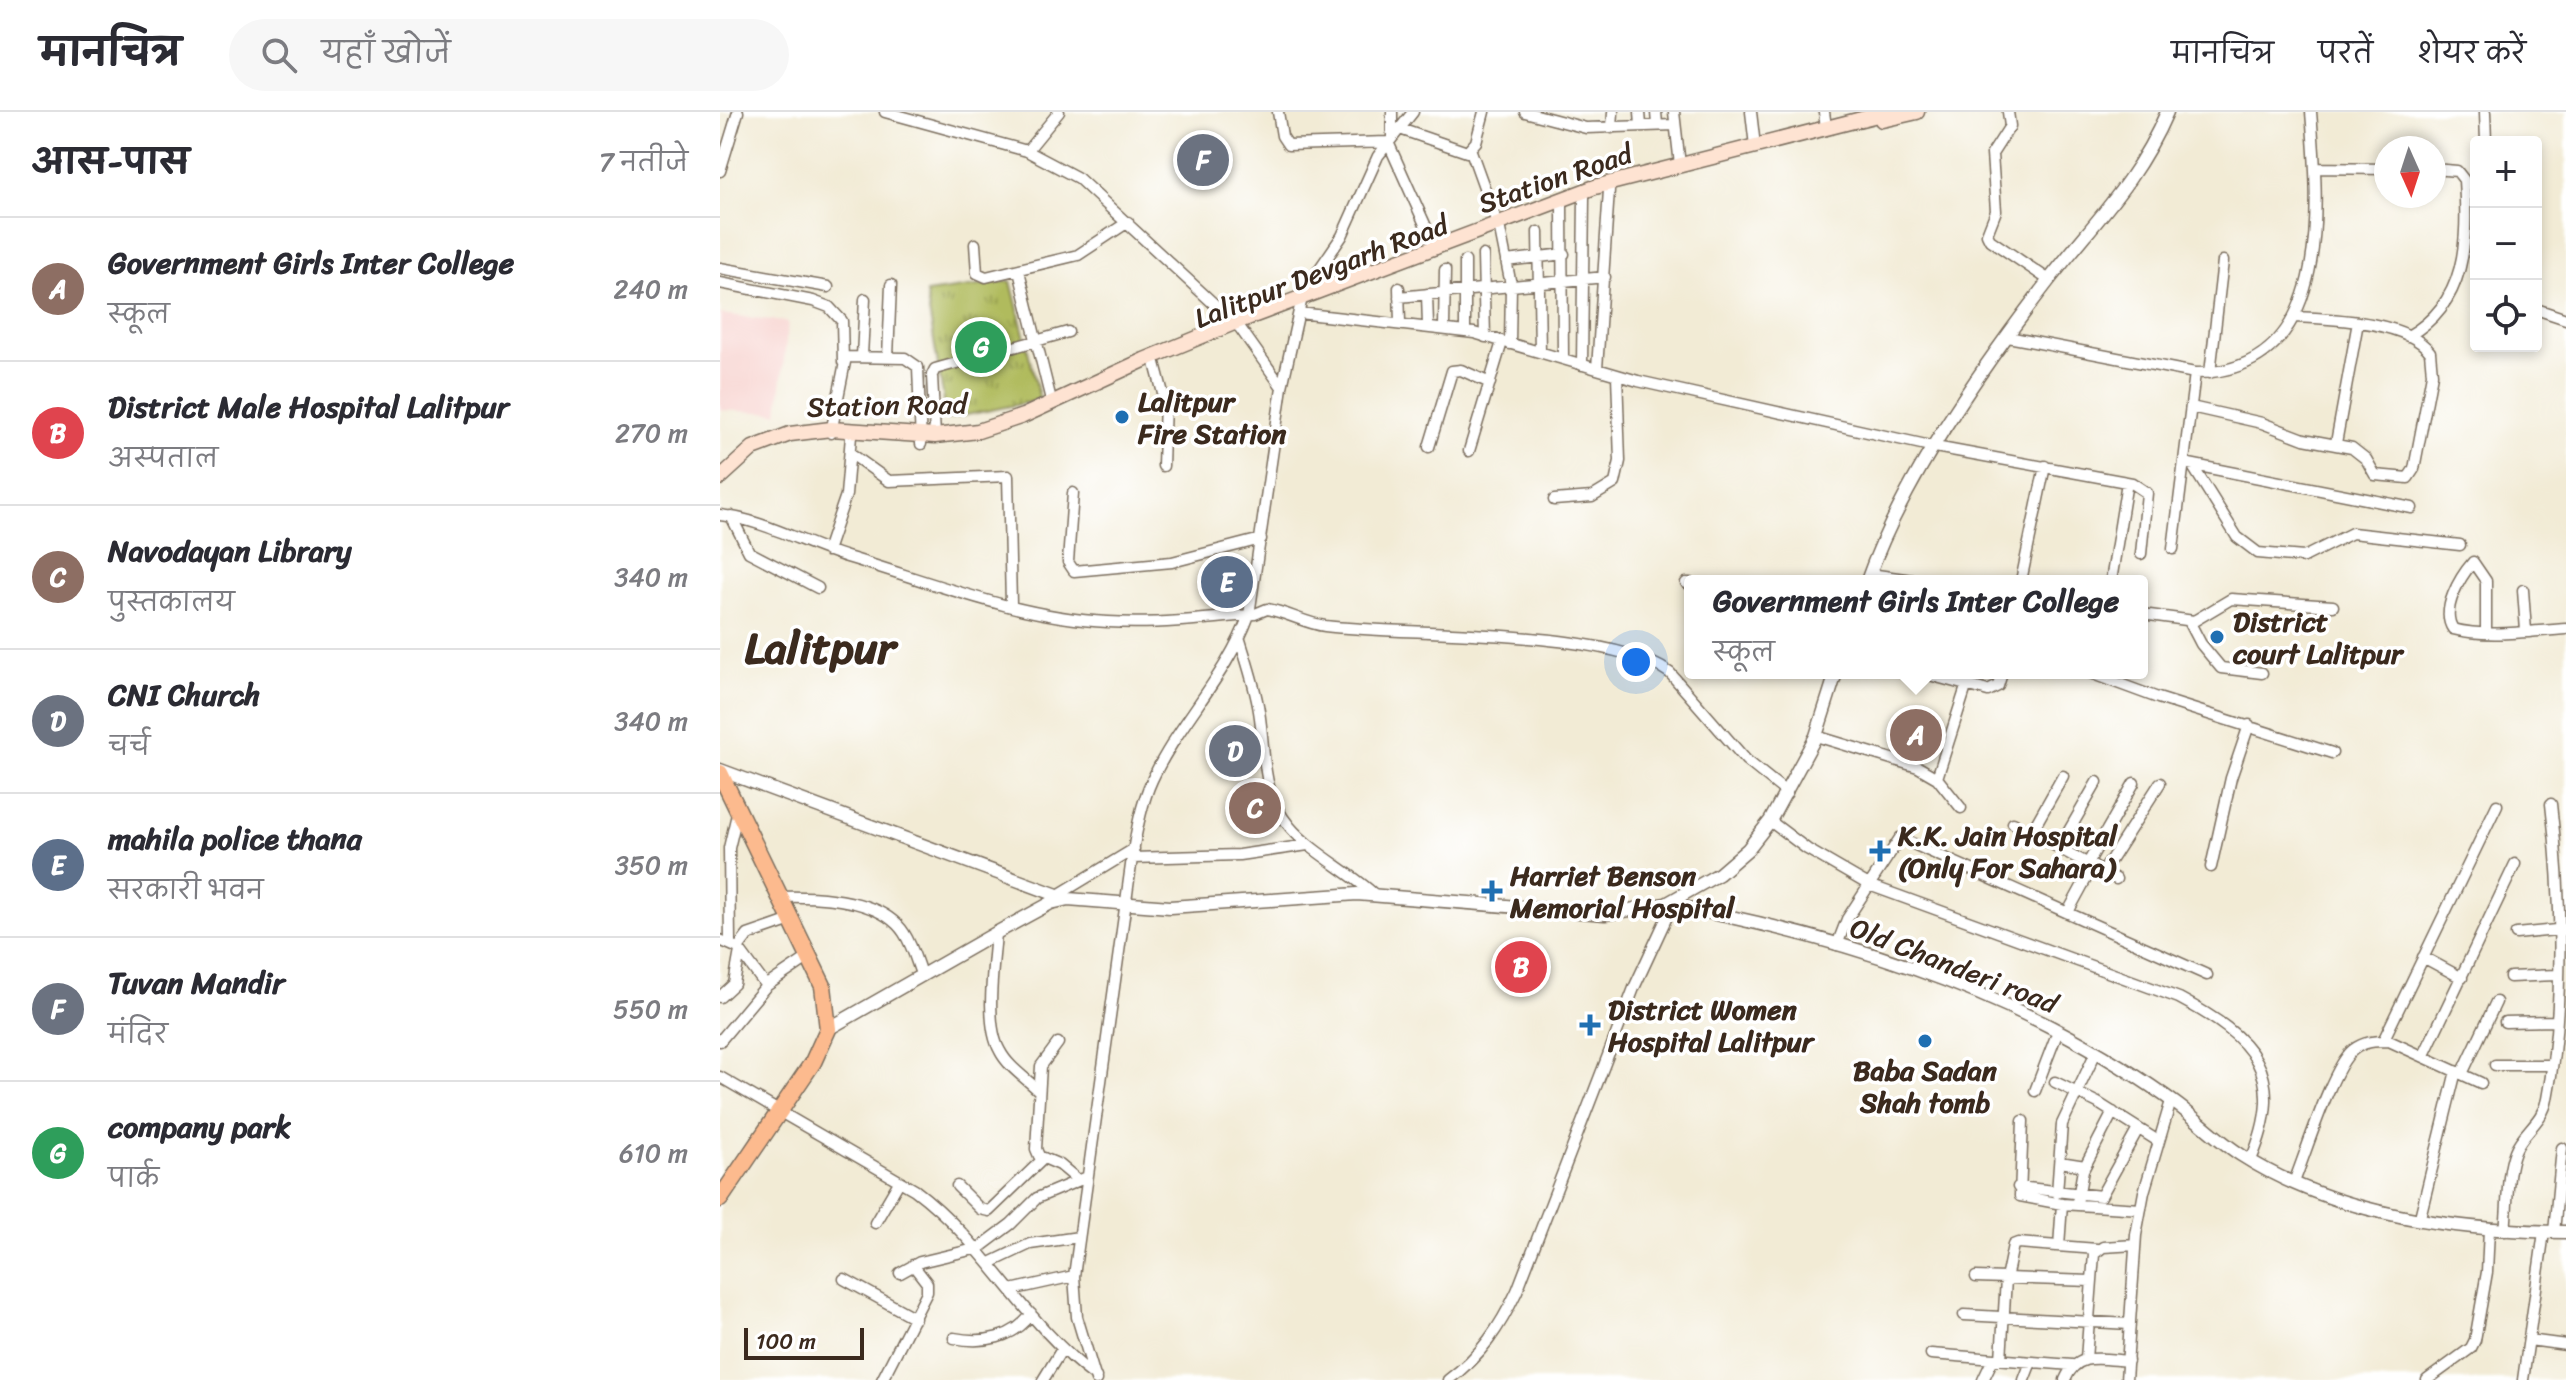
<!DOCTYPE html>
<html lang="hi">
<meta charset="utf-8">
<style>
:root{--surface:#fff;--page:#f7f7f7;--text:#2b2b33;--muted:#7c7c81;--line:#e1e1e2;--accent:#1f6fb2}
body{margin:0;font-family:Sriracha,"Playpen Sans Deva",sans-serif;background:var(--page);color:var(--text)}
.controls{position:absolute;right:24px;top:24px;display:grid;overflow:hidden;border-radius:8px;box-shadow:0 4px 12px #0003}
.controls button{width:72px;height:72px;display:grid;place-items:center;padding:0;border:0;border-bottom:2px solid var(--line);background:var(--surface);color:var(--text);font:40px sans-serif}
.compass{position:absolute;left:1654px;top:24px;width:72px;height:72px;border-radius:50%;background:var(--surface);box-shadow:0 4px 12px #0003;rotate:177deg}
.scale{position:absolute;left:24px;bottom:20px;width:120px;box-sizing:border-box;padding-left:8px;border:4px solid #3b2a1e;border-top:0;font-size:22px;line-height:28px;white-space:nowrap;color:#3b2a1e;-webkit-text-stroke:6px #fff;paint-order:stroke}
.you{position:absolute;left:916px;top:550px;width:28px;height:28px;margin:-20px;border:6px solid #fff;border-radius:50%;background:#1a73e8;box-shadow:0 0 0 12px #1a73e833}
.badge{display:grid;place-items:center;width:52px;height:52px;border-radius:50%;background:var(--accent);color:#fff;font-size:26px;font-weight:700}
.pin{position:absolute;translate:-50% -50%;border:4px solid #fff;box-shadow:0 2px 8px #0006}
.popup{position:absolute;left:964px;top:463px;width:464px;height:104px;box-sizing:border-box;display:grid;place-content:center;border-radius:8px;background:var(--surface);filter:drop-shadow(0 2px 6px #0005);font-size:26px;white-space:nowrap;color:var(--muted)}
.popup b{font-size:30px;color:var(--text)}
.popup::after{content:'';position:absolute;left:50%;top:100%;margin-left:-16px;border:16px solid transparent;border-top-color:var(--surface)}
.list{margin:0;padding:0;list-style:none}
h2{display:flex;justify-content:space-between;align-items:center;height:104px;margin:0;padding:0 32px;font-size:34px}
h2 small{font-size:26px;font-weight:400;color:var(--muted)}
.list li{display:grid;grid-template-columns:52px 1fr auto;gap:24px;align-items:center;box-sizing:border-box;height:144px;padding:0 32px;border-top:2px solid var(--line)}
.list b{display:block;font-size:30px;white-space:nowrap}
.list p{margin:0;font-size:26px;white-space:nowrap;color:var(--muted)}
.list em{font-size:26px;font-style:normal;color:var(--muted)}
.icon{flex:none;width:44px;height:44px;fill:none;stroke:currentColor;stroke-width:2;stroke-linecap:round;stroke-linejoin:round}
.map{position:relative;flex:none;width:1846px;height:1268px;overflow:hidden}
header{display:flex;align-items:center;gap:48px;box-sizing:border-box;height:112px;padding:0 40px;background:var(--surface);border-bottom:2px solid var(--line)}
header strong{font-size:38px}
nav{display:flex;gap:44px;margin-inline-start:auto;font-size:28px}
.search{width:560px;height:72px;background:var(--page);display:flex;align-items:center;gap:20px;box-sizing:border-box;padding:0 28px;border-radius:44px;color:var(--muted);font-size:30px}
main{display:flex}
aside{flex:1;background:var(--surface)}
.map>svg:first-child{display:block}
.built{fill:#f7d0cc}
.park{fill:url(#park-tufts);stroke:#76723e;stroke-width:2}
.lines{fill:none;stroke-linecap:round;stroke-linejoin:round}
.minor-casing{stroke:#7b6e5e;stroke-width:13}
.tertiary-casing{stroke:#7b6e5e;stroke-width:15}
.secondary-casing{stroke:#7b6e5e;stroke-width:17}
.primary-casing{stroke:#7b6e5e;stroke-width:19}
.minor{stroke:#fff;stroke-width:10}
.tertiary{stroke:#fff;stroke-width:12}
.secondary{stroke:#fee3d2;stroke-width:14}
.primary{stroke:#fcba8e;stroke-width:16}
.poi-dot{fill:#1f6fb2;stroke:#fff;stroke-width:3}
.labels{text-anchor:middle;stroke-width:7;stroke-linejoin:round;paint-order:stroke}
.street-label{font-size:28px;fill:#3b2a1e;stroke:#fff}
.poi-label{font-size:28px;font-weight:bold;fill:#3b2a1e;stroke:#fff;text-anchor:start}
.town-label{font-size:44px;font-weight:bold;fill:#3b2a1e;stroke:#fff}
</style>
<header>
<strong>मानचित्र</strong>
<div class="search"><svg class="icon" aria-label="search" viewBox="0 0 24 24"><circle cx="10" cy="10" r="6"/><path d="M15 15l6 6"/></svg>यहाँ खोजें</div>
<nav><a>मानचित्र</a><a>परतें</a><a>शेयर करें</a></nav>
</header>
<main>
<aside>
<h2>आस-पास<small>7 नतीजे</small></h2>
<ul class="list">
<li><span class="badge" style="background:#8d6e63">A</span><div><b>Government Girls Inter College</b><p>स्कूल</p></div><em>240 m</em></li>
<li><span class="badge" style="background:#e0444e">B</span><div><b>District Male Hospital Lalitpur</b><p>अस्पताल</p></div><em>270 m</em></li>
<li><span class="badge" style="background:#8d6e63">C</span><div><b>Navodayan Library</b><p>पुस्तकालय</p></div><em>340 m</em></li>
<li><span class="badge" style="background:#6b7280">D</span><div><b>CNI Church</b><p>चर्च</p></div><em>340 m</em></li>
<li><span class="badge" style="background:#5c6f8a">E</span><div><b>mahila police thana</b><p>सरकारी भवन</p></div><em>350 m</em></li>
<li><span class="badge" style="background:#6b7280">F</span><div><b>Tuvan Mandir</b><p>मंदिर</p></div><em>550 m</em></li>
<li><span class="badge" style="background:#2e9e5b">G</span><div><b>company park</b><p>पार्क</p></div><em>610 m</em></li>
</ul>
</aside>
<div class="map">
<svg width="1846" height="1268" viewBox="0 0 1846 1268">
<defs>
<pattern id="park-tufts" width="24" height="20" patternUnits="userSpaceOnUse" patternTransform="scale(2)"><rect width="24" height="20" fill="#b0bb5d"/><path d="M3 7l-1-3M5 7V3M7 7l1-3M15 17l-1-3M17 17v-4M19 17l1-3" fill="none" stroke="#90984c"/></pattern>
</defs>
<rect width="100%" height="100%" fill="#fff"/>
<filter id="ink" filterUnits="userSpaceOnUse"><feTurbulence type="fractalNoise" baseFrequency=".0125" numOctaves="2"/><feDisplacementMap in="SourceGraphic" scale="16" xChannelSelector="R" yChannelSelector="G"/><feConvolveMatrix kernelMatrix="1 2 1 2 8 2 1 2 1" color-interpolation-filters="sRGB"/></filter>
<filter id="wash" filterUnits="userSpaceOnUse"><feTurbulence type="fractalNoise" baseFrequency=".006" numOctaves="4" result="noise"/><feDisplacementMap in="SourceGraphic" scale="32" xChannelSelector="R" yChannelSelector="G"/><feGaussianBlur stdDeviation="1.8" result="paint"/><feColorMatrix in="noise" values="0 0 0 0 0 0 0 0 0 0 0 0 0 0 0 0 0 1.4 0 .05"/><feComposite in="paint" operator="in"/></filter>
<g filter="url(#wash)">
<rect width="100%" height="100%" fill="#f2ebd5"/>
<path class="built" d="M0,202L68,210L58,301L0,298Z"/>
<path class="park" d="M291,169L320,288L227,307L206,181Z"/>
</g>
<g filter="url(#ink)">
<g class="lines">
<g class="minor-casing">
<path id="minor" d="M165,0L307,39L358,66L520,216L562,275
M558,0L562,24L568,33L668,30L716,137
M805,0L866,16L955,13
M920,0L921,14
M936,0L937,13
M954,0L960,53
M1031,0L1035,34
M1104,0L1106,15
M1288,0L1290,14L1272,42L1276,99L1267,122L1270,128L1329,168
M1765,0L1766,30
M892,16L893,0
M680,17L747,40L756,30L764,0
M672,26V0
M307,39L339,0
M751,39L777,111
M1595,56L1666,57
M0,59L18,0
M842,93L843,247
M780,118L791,173L790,232
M818,120L820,240
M255,132L257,161L266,165L358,143L408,110
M763,143L765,225
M786,149L844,142
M0,156L108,175
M299,159L332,292
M0,171L93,189L109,195L122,209L123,250
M679,176L680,211
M707,182L708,214
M679,185L885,165
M1816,197L1846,207
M579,201L754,221L918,269L1215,335L1412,371L1427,381L1421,442
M724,216L725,158
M745,220V149
M1688,224C1747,191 1748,129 1744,68L1737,59L1714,57
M1288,225L1475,261C1613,260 1599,96 1591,0
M142,244L145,187
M168,245L171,173
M435,251L445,289L443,354
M862,253L864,85
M877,257L889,78
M1490,261L1503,149
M1471,295L1542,311L1584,327L1632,336L1646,347L1655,363L1688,366L1694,357L1712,262L1710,240C1686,208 1611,207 1575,205
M111,321L126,245L185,246L198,255L201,332
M215,324L212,263L215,257L348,220
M1616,331L1638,210
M709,335L732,259L741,258L770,271
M749,339L782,230
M130,341L169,369L288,364L291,492
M1464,351L1692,396
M1472,353L1517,425L1538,441L1584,445L1632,421L1740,433
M353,381L348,450L354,459L452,450L541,427
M834,388L872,385L895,371L900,349L897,263
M0,403C44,408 84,432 127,445C211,470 300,506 388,510C436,513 488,507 535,502L547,497C567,500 584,511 605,514C689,524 887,515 950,561L1026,648L1067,681
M11,404L29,440L98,476
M1453,437L1475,261
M107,439L126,383L131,324
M1150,462L1199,469
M1301,469L1325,354
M1391,469L1407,370
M966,471H970
M1803,478L1806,519
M1422,502L1474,509L1511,487L1613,494
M1469,509L1481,532L1501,556L1542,561
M1766,519V469L1753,450C1740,465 1720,498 1733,517C1767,526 1812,519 1846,517
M520,528C527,551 535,574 539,599C546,641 540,680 570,715C591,740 629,759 655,783
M1202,561L1268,579L1278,574L1282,561
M1370,561L1438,586L1612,641
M1096,624L1198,655L1217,666L1241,696
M1217,666L1246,575
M1050,709L1087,737L1149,773L1459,886C1534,926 1568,961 1531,1048
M1293,711L1396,767
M1311,721L1343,664
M1339,736L1377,670
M412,746L519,743L588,733
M1368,751L1414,671
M1491,755L1511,666L1529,613
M1383,760L1440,671
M338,783L414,737
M60,785C97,784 161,786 184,821C192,833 196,848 201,862
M1348,800L1373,754
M276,821C274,851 264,912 280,939C288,955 307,967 319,979
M1796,822L1846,817
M0,828L18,836L46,874
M10,831L9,736L18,698
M1117,833L1127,807L1180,726L1487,863
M18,836L28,823L71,808
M1703,845L1742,866
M1790,865L1837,863
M0,885L14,872L20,839
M1785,910L1836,909
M0,929L46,874L89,845
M1663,929L1777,693
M338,931L321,954L316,1037L319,1044L340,1053L358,1068
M1704,943L1795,752
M1775,953H1831
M1742,962L1776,890
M0,965L195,1078C266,1131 305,1213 376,1265
M1335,970L1378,991L1438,1029
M1315,979L1338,919
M1303,1009L1300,1084L1342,1092L1421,1097
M1340,1050L1365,1054
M1574,1070C1586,1041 1612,955 1633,938C1644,929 1656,929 1669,929L1761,971
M237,1074L260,1097L269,1099L324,1046
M1298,1075L1381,1084L1418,1017
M1337,1081L1342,1012L1376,940
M1357,1091L1363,1058L1393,1000
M1700,1105L1736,959
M155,1111L179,1070
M1785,1119C1788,1094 1786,1062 1795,1039C1802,1020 1823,1010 1827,987C1844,899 1842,782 1831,692
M1834,1120L1842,1036
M1339,1134L1342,1092
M270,1151L310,1132L359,1125
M180,1161L200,1150L259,1136L291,1112L317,1086L367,1065
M1256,1165L1371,1169
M124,1167L195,1206
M291,1178L354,1164
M1244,1203L1410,1212
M234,1226C263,1232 295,1226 311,1202
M1809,1228L1846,1233
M1211,1242L1352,1253
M1281,1247L1286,1167L1293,1133L1298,1131L1377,1137
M1366,1247L1374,1142L1383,1135L1415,1133
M162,1268L207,1180V1171L193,1153
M323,1268L342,1237
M376,1268L357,1205L354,1164L412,746C416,720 421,692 432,668C459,610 507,564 529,503L562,275L583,181L622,124L658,44L693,0
M728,1268C761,1244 780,1215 797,1179L914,876L952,794
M1263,1268L1273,1247
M1304,1268L1311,1250
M1345,1268C1357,1239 1381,1247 1408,1249
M1406,1268L1416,1123L1424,1080L1451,989
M1707,1268L1751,1236L1755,1228L1767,1160L1769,1117
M1803,1268L1824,1120"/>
</g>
<g class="tertiary-casing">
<path id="tertiary" d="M1147,469C1182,369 1264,252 1329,168C1374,110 1417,70 1447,0
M0,658L348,787
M946,792C1077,816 1212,854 1331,915C1375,938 1419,964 1459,994C1480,1010 1499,1029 1521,1043C1614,1103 1737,1119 1846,1120
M108,917L276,821L331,791L348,787L450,795L637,782L885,802L946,792L999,762L1028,737L1050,709L1096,624L1116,561"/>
</g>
<g class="secondary-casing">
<path id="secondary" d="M1162,8L1197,0
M0,366L33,336L70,322L111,317L215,324L258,319L303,304L424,248L514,211L875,75L1169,0"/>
</g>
<g class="primary-casing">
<path id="primary" d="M0,661L103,874L108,917L93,950L0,1087"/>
</g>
<use href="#minor" class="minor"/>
<use href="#tertiary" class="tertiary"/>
<use href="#secondary" class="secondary"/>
<use href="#primary" class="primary"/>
</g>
</g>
<g class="poi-dot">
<circle cx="402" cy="305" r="8"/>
<circle cx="1497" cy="525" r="8"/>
<path d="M1156 727h8v8h8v8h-8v8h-8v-8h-8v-8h8z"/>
<path d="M768 767h8v8h8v8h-8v8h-8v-8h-8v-8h8z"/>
<path d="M866 901h8v8h8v8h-8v8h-8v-8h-8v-8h8z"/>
<circle cx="1205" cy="929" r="8"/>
</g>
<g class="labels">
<g class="street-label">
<text transform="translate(835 66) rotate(-19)" y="10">Station Road</text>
<text transform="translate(601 159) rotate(-21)" y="10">Lalitpur Devgarh Road</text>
<text transform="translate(167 293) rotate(-1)" y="10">Station Road</text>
<text transform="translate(1234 853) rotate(21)" y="10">Old Chanderi road</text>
</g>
<g class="poi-label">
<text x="418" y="299">Lalitpur<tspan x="418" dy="32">Fire Station</tspan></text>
<text x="1513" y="519">District<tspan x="1513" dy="32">court Lalitpur</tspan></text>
<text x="1178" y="733">K.K. Jain Hospital<tspan x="1178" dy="32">(Only For Sahara)</tspan></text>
<text x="790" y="773">Harriet Benson<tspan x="790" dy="32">Memorial Hospital</tspan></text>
<text x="888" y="907">District Women<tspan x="888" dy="32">Hospital Lalitpur</tspan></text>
<text x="1205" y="968" text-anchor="middle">Baba Sadan<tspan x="1205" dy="32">Shah tomb</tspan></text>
</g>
<g class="town-label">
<text x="100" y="551">Lalitpur</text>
</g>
</g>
</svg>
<div class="controls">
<button>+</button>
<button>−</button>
<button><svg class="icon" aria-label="locate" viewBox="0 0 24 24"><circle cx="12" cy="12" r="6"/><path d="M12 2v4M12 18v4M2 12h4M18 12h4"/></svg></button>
</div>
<svg class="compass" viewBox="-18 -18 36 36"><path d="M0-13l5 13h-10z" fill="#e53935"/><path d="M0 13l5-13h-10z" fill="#7c7c81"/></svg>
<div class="scale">100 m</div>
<div class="you"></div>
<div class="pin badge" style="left:1196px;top:623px;background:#8d6e63">A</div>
<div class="popup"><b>Government Girls Inter College</b>स्कूल</div>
<div class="pin badge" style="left:801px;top:855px;background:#e0444e">B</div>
<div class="pin badge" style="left:535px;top:696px;background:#8d6e63">C</div>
<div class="pin badge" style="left:515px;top:639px;background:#6b7280">D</div>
<div class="pin badge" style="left:507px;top:470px;background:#5c6f8a">E</div>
<div class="pin badge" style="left:483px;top:48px;background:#6b7280">F</div>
<div class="pin badge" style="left:261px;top:235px;background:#2e9e5b">G</div>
</div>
</main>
